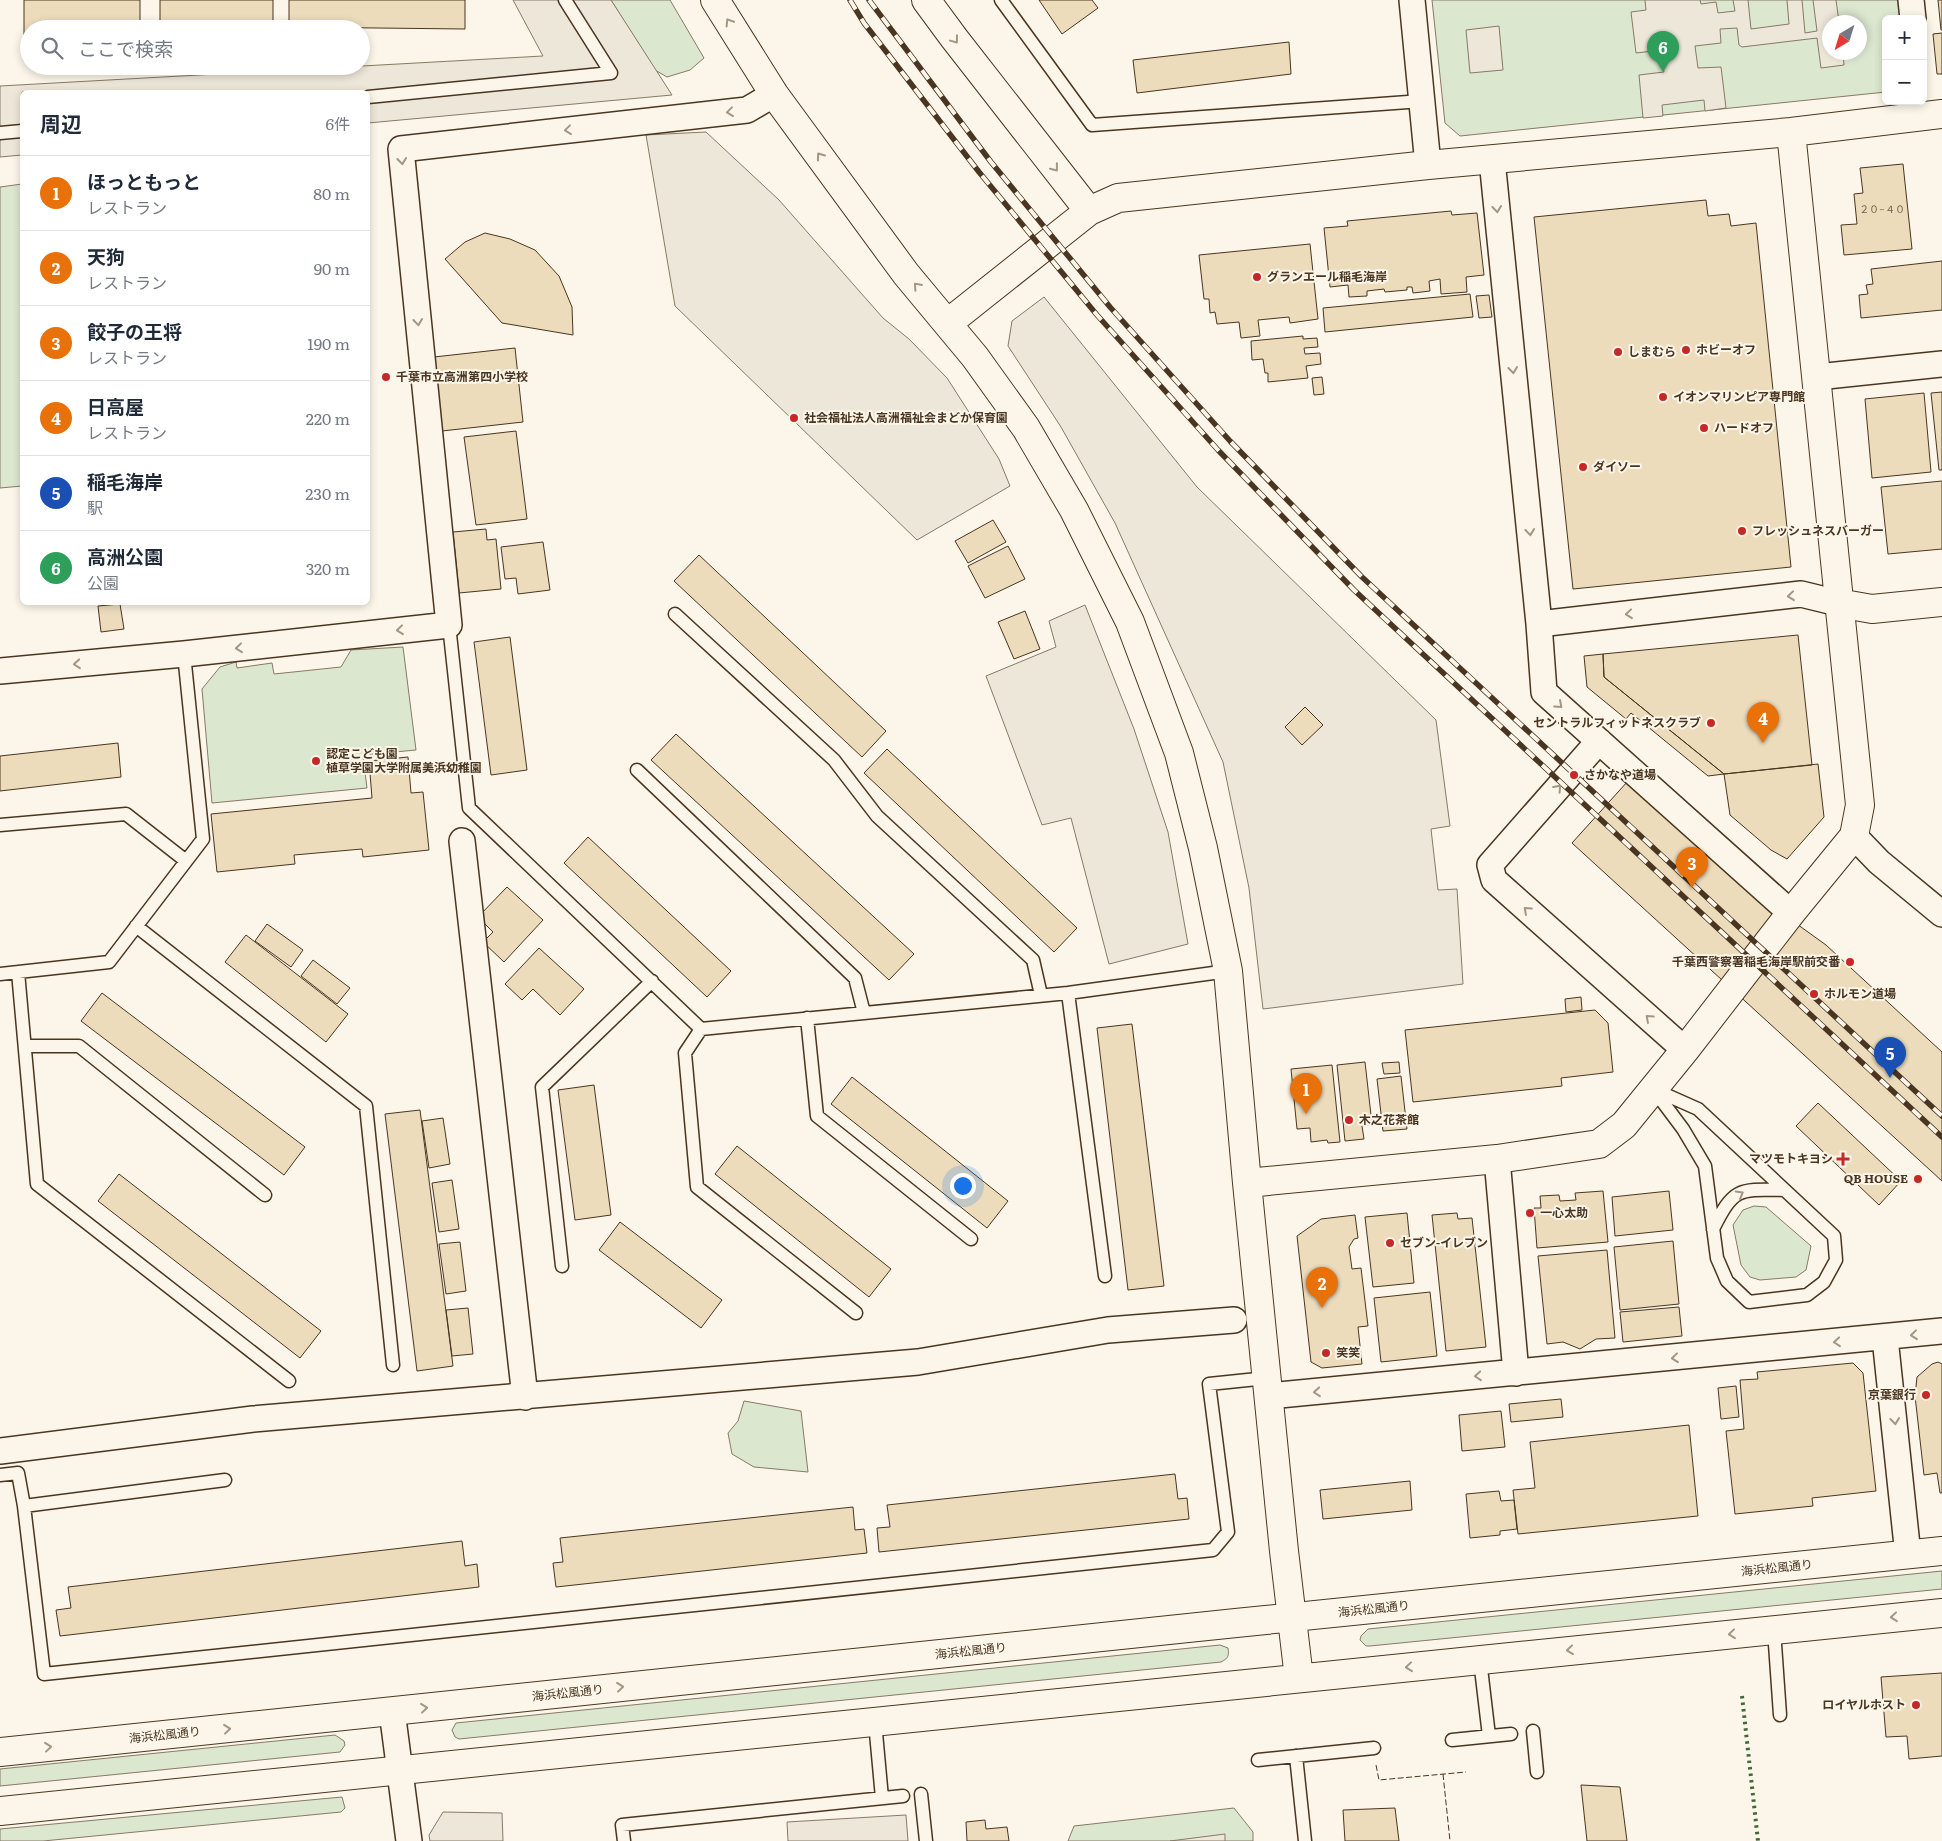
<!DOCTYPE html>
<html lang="ja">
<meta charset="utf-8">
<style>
:root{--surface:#fff;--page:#f2f2f3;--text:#1f2937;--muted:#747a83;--line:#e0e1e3;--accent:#2563eb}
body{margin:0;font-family:Literata,"Noto Sans JP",serif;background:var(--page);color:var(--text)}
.controls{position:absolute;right:15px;top:15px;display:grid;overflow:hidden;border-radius:8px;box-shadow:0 2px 8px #0003}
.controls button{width:45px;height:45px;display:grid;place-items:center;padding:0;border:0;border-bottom:1px solid var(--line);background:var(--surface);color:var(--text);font:25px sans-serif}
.compass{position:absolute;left:1822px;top:15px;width:45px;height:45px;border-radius:50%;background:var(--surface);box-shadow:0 2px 8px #0003;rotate:218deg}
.you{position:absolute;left:962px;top:1185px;width:18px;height:18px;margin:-12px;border:4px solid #fff;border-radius:50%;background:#1a73e8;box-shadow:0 0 0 8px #1a73e833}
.badge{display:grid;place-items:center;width:32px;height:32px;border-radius:50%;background:var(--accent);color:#fff;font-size:16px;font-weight:700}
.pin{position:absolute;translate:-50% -41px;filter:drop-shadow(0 1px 2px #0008)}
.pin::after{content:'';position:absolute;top:26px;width:18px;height:15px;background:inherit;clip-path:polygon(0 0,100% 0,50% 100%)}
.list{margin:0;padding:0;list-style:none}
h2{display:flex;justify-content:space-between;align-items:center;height:65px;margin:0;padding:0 20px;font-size:21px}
h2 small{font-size:16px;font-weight:400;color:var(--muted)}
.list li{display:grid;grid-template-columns:32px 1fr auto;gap:15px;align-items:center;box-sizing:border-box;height:75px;padding:0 20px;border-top:1px solid var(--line)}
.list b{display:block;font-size:19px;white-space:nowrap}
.list p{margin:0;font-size:16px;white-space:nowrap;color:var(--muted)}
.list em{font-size:16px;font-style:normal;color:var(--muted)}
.icon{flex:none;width:28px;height:28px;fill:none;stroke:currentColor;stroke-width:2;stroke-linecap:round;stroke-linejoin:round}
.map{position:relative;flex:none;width:1942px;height:1841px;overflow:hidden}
.search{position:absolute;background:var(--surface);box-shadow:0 2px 8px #0003;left:20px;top:20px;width:350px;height:55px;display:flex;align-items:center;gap:12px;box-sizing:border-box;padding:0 18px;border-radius:28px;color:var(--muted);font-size:19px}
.panel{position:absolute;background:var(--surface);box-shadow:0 2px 8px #0003;left:20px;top:90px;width:350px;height:515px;border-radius:8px}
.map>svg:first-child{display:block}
.green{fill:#dce7d0;stroke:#887966;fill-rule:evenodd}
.parking{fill:#ede7d9;stroke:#887966}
.building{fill:#ecdcbc;stroke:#4a3520}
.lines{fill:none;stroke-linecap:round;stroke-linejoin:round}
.lane-casing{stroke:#4a3520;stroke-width:15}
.street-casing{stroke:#4a3520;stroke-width:28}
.secondary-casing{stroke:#4a3520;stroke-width:30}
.lane{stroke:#fbf6e9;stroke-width:12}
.street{stroke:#fbf6e9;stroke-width:25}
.secondary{stroke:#fbf6e9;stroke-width:28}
.rail-casing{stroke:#4a3520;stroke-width:5.5}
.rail{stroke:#fbf6e9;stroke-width:4;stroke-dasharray:11;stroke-linecap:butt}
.hedge{stroke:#436837;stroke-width:4;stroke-dasharray:2.5 4;stroke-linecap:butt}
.fence{stroke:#4a3520;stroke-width:1;stroke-dasharray:6 2.5;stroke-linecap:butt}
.oneway{stroke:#a29684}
.poi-dot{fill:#c62828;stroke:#fbf6e9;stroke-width:2}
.labels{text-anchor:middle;stroke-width:4;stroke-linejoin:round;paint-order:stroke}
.number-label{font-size:10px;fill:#725f47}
.poi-label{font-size:12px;font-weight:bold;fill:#4a3520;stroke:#fbf6e9;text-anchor:start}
.street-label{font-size:12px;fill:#4a3520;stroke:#fbf6e9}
</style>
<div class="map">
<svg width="1942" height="1841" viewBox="0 0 1942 1841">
<rect width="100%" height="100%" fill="#fbf6e9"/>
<path class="green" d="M611,0H670L704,58L690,70L667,77L655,70Z
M1432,0H1900L1902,19H1886V92L1460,136L1445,123ZM1830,22H1860V52H1830Z
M22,184V486L0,488V187Z
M403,647L416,750L363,755L367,788L212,803L202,689L220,667L236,662L237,668L272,663L274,674L341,667L351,650Z
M1754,1206L1766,1207L1811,1246L1806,1270L1796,1277L1760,1280L1750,1277L1741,1265L1733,1225L1743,1210Z
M744,1401L801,1411L808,1472L754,1467L732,1454L728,1433L738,1421Z
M1942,1571V1589L1370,1646H1366L1360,1640L1361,1636L1368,1629Z
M1220,1645L1228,1648C1229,1655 1229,1658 1221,1662L459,1739L455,1737L452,1730L456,1723Z
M335,1735L344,1741L345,1745L340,1752L0,1786V1769Z
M342,1797L345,1808L341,1812L43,1841H0V1829Z
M1234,1808L1253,1832V1841H1068L1074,1826Z"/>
<path class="parking" d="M513,0H611L672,95L368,123V92H22V155L0,157V86L543,56Z
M1645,0H1700L1701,4L1716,2L1718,13L1735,11L1733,0H1748L1751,29L1789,24L1787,0H1802L1805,33L1817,31L1813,0H1836L1839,22H1830V52L1843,53L1844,65L1821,68L1817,38L1742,47L1739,45L1737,28L1720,29L1721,43L1695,46L1698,68L1721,67L1726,108L1705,111L1704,100L1662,105L1663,116L1643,118L1639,75L1664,72L1661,50L1636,53L1631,12L1646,10Z
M1499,26L1503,70L1470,73L1466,30Z
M706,132L779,200L883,318L909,339L947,378L999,459L1010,486L917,540L675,306L646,135Z
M1044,297L1197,487L1436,720L1450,826L1431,829L1438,890L1457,889L1463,984L1263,1009L1249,888L1223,762L1115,523L1061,427L1008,346L1012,321Z
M1085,605L1134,729L1168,832L1188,944L1109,964L1071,818L1042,825L986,676L1056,647L1049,621Z
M443,1812L502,1813L503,1841H430L429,1835Z
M906,1815L908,1841H788L787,1822Z
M1225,1834V1841H1170Z"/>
<path class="building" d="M24,0H140V29H29V43H24Z
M160,0H273V29H160Z
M289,0H465V29L289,27Z
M1039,0H1092L1098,8L1062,34Z
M1938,0H1942V30H1941Z
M1942,33V74H1937L1933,34Z
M1289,42L1291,74L1137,93L1133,60Z
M1903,164L1912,249L1844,255L1841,225L1857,224L1854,194L1863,193L1860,168Z
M1706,200L1708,216L1729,214L1731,226L1756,223L1791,567L1573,589L1534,217Z
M1451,211L1452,215L1477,213L1484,275L1466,277L1467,292L1441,294L1440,279L1429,281L1430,291L1413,293L1412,287H1407V290L1385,292L1384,289L1367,291V296L1349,297L1348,285L1330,287L1324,228L1348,226L1347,221Z
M485,233L510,239L535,250L559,276L572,307L573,335L502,323L445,259L465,242Z
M1310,244L1318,319L1290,323L1289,317L1258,320L1260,336L1241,338L1239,322L1217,324L1215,312L1210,313L1209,299H1204L1199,255Z
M1942,261V310L1861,318L1859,295L1868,294L1866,285L1873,284L1871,269Z
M1470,294L1473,317L1325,332L1323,308Z
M1489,295L1492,317L1479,318L1476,296Z
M1303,336V339L1317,338L1318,347L1304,348L1305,354L1320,353L1321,364L1306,366L1308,378L1268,382V373H1265L1263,359L1252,360L1251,341Z
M515,348L523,422L442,431L434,357Z
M1322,377L1324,394L1314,395L1312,378Z
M1942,392V470H1939L1931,393Z
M1924,393L1931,472L1872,478L1865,399Z
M516,431L527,519L476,525L464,437Z
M1942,481V549L1888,554L1881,487Z
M993,520L1006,542L968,563L955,541Z
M486,529L487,540L496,539L501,589L459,593L453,532Z
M543,542L550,590L518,594L516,578L505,579L501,547Z
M1008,546L1025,579L985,598L968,566Z
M699,555L886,731L862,757L674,581Z
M120,604L124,629L101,632L98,606Z
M1025,611L1040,649L1014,659L998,622Z
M1798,635L1812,765L1724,774L1604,677L1603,654Z
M510,637L527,770L491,775L474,642Z
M1603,654L1604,677L1724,774L1708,776L1631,713L1626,719L1587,687L1584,656Z
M1305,707L1323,725L1302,745L1285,727Z
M676,734L914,954L889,980L651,760Z
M118,743L121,777L0,791V756Z
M887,749L1077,928L1054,952L864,773Z
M408,757L411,793L423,792L429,850L363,857L362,849L294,855L295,864L217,872L211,814L372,798L369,761Z
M1818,764L1824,817L1787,859L1771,850L1730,815L1724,774Z
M1628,781L1751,891L1826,945L1942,1052V1181L1572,843Z
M588,837L731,971L707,997L564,863Z
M507,887L543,920L504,962L483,942L493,932L478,917Z
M267,924L303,950L291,967L255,941Z
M246,935L348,1014L326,1042L225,962Z
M539,948L584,989L560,1015L533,989L522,1000L505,984Z
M313,960L350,988L337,1004L301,976Z
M102,993L305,1147L284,1175L81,1021Z
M1581,997L1582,1010L1566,1012L1565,999Z
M1595,1010L1608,1023L1613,1072L1561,1078L1562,1086L1413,1102L1405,1030Z
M1132,1024L1164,1286L1128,1290L1097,1028Z
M1365,1062L1372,1124L1362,1126L1364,1139L1345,1141L1337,1065Z
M1399,1062L1400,1073L1384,1074L1382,1063Z
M1332,1065L1340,1142L1328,1143L1327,1140L1311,1142L1310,1128L1297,1129L1291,1069Z
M1401,1076L1407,1129L1383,1131L1377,1079Z
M852,1077L1008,1201L987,1228L831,1104Z
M594,1085L611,1215L575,1220L558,1090Z
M1818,1103L1901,1181L1879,1205L1796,1126Z
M420,1110L453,1366L417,1371L385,1114Z
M443,1118L450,1164L429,1168L422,1121Z
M737,1146L891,1269L869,1297L715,1174Z
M119,1174L321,1331L300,1358L98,1201Z
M452,1180L459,1229L439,1232L432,1183Z
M1603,1191L1608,1242L1537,1248L1534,1208H1541L1540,1196L1559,1195L1560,1201L1576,1200L1575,1193Z
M1669,1191L1673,1230L1615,1236L1612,1197Z
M1407,1213L1414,1283L1373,1287L1365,1217Z
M1457,1213L1458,1219L1472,1218L1486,1347L1446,1351L1432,1215Z
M1355,1215L1358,1238L1354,1239L1349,1247L1352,1269L1361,1268L1368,1326L1358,1327L1362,1364L1322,1368L1311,1362L1297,1236L1321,1219Z
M620,1222L722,1300L701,1328L599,1250Z
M1673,1241L1679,1304L1620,1310L1614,1247Z
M460,1242L466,1291L446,1294L439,1244Z
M1607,1250L1615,1338L1596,1339L1580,1349L1563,1342L1547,1344L1538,1256Z
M1430,1292L1437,1356L1381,1362L1374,1298Z
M1679,1307L1682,1336L1623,1342L1620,1312Z
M468,1308L473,1354L452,1356L446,1310Z
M1938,1362L1942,1364V1493H1940L1937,1473L1924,1475L1915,1396L1917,1377L1932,1364Z
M1853,1363L1863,1373L1876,1491L1812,1498L1813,1506L1735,1514L1726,1431L1744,1429L1740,1380L1758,1379L1757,1372Z
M1736,1386L1739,1417L1721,1419L1718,1388Z
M1561,1399L1563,1417L1511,1422L1509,1404Z
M1501,1411L1505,1447L1462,1451L1459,1415Z
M1689,1425L1698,1516L1518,1534L1513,1490L1535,1488L1530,1442Z
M1175,1474L1178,1499L1187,1498L1189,1519L879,1552L877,1528L890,1527L887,1505Z
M1410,1481L1412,1510L1323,1519L1320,1490Z
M1499,1491L1501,1501L1514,1500L1517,1529L1500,1531V1535L1470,1538L1466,1494Z
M853,1507L855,1530L864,1529L867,1553L556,1587L553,1563L563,1562L560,1538Z
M462,1541L465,1566L477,1564L479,1587L60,1636L56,1610L71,1608L68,1587Z
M1942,1673V1756L1909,1759L1907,1736L1886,1737L1881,1677Z
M1581,1785L1620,1787L1627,1841H1587Z
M1395,1808L1399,1841H1345L1343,1810Z
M985,1820L986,1829L1007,1827L1009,1841H967L966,1822Z"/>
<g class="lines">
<g class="lane-casing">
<path id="lane" d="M1001,0L1092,125L1422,101
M368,97L611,73L565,0
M0,133L22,131
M675,614L834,760L877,816L1033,960L1041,995
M449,625L469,808L701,1029
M637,770L855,978L864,1013
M0,825L126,814L186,861
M136,926L366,1106L393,1365
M18,972L37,1184L289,1381
M0,974L109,962L203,839L184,654
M1068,993L1105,1276
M807,1018L817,1116L971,1239
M25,1046H79L265,1195
M1653,1089L1698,1109L1834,1236L1836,1260L1824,1282L1807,1295L1749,1302L1727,1281L1717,1258L1705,1166L1683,1129Z
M1713,1229C1734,1187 1739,1189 1784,1190
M562,1266L542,1087L652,981
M856,1313L697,1187L685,1053L701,1029L1068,993L1228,971
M0,1475L18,1473L24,1506L225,1480
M24,1506L44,1674L1213,1550L1228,1532L1209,1384L1267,1378
M1774,1630L1780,1715
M1480,1660L1489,1736
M875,1722L882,1798
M1533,1731L1537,1772
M1452,1740L1511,1734
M1296,1756L1305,1841
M1258,1760L1374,1748
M921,1794L926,1841
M624,1841L622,1825L903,1796"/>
</g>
<g class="street-casing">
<path id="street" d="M1412,0L1428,165
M1911,0L1913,19
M1492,160L1539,624L1544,692L1791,913
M1817,377L1942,364
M1539,624L1801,594L1838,603
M0,671L184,654L449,625L401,149L747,110L774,94
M1599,741L1490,865L1494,880L1685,1050
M1854,836L1879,862L1942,914
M462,841L525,1397
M1497,1159L1516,1373
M1885,1338L1908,1555
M1269,1396L1942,1331
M0,1451L253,1419L918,1362L1108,1330L1234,1320
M392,1711L409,1841"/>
</g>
<g class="secondary-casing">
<path id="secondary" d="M715,0L774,94L906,274L975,357L1026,428L1074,510L1130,622L1179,753L1203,848L1228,971L1247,1183L1284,1551L1299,1678
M926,0L954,38L1089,211
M948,323L1089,211L1118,198L1428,165L1791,132L1942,114
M1838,603L1872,609L1942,602
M1247,1183L1497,1159L1599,1144L1624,1125L1685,1050L1791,913L1854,836L1860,805L1791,132
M0,1752L1236,1623L1942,1551
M0,1811L1942,1613"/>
</g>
<use href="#lane" class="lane"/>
<use href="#street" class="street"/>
<use href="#secondary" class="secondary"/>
<g class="rail-casing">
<path id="rail" d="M850,0L864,23L979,172L1097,315L1218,450L1354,590L1942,1137
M869,0L991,162L1110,307L1230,441L1362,577L1942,1116"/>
</g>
<use href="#rail" class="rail"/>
<path class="hedge" d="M1742,1696L1758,1841"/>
<path class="fence" d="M1376,1765L1379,1780L1466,1772
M1443,1774L1450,1841"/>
</g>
<defs><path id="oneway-chevron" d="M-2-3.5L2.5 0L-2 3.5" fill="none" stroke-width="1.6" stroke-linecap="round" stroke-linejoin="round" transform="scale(1.25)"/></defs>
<g class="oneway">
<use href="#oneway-chevron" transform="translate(729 22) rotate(-122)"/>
<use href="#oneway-chevron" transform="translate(955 40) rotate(53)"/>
<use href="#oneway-chevron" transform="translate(730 112) rotate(173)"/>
<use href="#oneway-chevron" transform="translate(568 130) rotate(173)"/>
<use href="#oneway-chevron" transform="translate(820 156) rotate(-126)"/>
<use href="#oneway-chevron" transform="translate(402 161) rotate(84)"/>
<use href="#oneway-chevron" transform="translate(1055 168) rotate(52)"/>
<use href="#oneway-chevron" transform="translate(1497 209) rotate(84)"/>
<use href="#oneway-chevron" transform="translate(917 286) rotate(-131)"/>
<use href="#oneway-chevron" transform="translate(418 322) rotate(84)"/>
<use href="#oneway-chevron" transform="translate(1513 370) rotate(84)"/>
<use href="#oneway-chevron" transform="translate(1530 532) rotate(84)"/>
<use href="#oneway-chevron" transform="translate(1791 596) rotate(174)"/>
<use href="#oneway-chevron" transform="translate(1629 614) rotate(174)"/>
<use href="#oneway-chevron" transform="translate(400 630) rotate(174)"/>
<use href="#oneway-chevron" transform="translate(239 648) rotate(174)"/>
<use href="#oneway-chevron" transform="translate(77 664) rotate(175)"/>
<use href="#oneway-chevron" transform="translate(1559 705) rotate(42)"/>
<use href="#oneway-chevron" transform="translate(1558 788) rotate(-48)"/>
<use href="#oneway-chevron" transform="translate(1527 910) rotate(-138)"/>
<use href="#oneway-chevron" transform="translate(1649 1018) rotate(-138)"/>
<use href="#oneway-chevron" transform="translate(1740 1194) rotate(-30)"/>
<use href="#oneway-chevron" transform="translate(1914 1335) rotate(174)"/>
<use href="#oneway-chevron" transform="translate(1837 1342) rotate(175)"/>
<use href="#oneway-chevron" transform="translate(1675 1358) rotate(174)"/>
<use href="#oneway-chevron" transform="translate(1478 1376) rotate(175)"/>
<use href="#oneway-chevron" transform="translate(1317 1392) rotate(175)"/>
<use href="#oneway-chevron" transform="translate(1895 1421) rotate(84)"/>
<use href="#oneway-chevron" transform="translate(1894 1617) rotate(174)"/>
<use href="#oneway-chevron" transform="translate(1732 1634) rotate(174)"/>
<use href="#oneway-chevron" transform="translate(1570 1650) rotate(174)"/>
<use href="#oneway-chevron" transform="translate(1409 1667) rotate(174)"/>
<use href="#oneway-chevron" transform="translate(620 1687) rotate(-6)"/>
<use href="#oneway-chevron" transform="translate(424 1708) rotate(-6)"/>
<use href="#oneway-chevron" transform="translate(227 1729) rotate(-6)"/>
<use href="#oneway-chevron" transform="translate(48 1747) rotate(-6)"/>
</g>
<g class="poi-dot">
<circle cx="1257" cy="277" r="5"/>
<circle cx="1686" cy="350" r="5"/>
<circle cx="1618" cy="352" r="5"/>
<circle cx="386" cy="377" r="5"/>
<circle cx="1663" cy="397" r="5"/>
<circle cx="794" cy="418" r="5"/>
<circle cx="1704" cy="428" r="5"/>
<circle cx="1583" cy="467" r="5"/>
<circle cx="1742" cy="531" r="5"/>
<circle cx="1711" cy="723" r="5"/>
<circle cx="316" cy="761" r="5"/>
<circle cx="1574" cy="775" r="5"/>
<circle cx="1850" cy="962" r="5"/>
<circle cx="1814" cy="994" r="5"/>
<circle cx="1349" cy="1120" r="5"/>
<path d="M1840.5 1151.5h5v5h5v5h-5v5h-5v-5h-5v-5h5z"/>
<circle cx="1918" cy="1179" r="5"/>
<circle cx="1530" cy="1213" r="5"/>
<circle cx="1390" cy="1243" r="5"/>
<circle cx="1326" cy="1353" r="5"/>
<circle cx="1926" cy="1395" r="5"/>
<circle cx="1916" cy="1705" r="5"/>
</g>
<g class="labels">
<g class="number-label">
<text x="1882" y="213">２０−４０</text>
</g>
<g class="poi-label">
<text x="1267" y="281">グランエール稲毛海岸</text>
<text x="1696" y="354">ホビーオフ</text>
<text x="1628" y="356">しまむら</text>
<text x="396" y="381">千葉市立高洲第四小学校</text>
<text x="1673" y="401">イオンマリンピア専門館</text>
<text x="804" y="422">社会福祉法人高洲福祉会まどか保育園</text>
<text x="1714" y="432">ハードオフ</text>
<text x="1593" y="471">ダイソー</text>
<text x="1752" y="535">フレッシュネスバーガー</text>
<text x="1701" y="727" text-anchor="end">セントラルフィットネスクラブ</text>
<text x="326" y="758">認定こども園<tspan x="326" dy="14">植草学園大学附属美浜幼稚園</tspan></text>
<text x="1584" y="779">さかなや道場</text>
<text x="1840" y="966" text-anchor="end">千葉西警察署稲毛海岸駅前交番</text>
<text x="1824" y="998">ホルモン道場</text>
<text x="1359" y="1124">木之花茶館</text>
<text x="1833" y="1163" text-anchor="end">マツモトキヨシ</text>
<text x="1908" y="1183" text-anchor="end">QB HOUSE</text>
<text x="1540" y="1217">一心太助</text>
<text x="1400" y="1247">セブン-イレブン</text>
<text x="1336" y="1357">笑笑</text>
<text x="1916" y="1399" text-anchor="end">京葉銀行</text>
<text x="1906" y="1709" text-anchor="end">ロイヤルホスト</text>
</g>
<g class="street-label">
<text transform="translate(1777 1568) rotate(-6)" y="4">海浜松風通り</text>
<text transform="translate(1374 1609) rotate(-6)" y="4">海浜松風通り</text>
<text transform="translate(971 1651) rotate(-6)" y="4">海浜松風通り</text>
<text transform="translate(568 1693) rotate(-6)" y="4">海浜松風通り</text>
<text transform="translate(165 1735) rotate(-6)" y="4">海浜松風通り</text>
</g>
</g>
</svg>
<div class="controls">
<button>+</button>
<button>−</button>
</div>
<svg class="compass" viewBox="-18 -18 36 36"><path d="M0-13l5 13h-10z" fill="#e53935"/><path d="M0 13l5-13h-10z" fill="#747a83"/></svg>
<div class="you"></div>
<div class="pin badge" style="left:1306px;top:1114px;background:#e8710a">1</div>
<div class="pin badge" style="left:1322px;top:1308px;background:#e8710a">2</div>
<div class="pin badge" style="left:1692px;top:888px;background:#e8710a">3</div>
<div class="pin badge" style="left:1763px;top:743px;background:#e8710a">4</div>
<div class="pin badge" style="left:1890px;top:1078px;background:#1a4fb4">5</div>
<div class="pin badge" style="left:1663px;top:72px;background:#2e9e5b">6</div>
<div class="search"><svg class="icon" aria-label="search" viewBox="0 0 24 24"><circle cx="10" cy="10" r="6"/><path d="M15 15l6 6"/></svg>ここで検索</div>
<section class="panel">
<h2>周辺<small>6件</small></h2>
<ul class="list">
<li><span class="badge" style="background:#e8710a">1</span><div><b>ほっともっと</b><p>レストラン</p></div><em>80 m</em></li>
<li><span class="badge" style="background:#e8710a">2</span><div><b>天狗</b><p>レストラン</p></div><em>90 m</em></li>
<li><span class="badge" style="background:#e8710a">3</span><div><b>餃子の王将</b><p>レストラン</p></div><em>190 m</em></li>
<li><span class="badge" style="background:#e8710a">4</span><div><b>日高屋</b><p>レストラン</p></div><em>220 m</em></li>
<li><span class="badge" style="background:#1a4fb4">5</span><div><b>稲毛海岸</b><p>駅</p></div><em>230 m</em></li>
<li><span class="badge" style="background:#2e9e5b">6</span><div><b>高洲公園</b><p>公園</p></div><em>320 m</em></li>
</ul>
</section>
</div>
